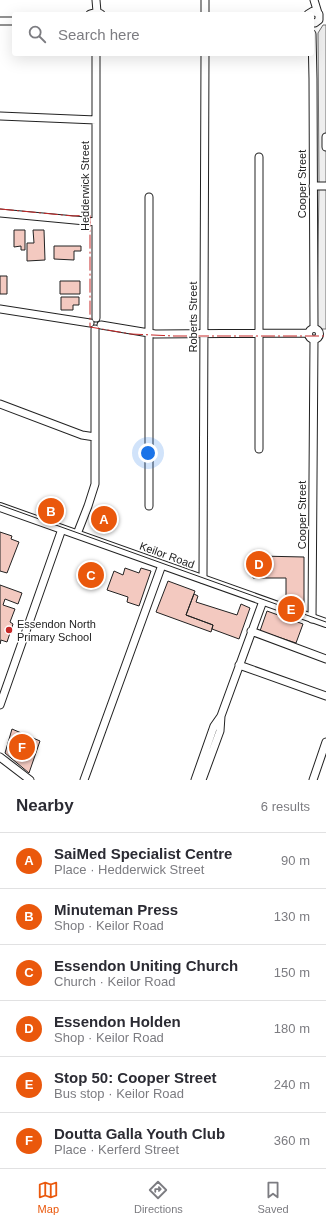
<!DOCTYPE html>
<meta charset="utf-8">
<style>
:root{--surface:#fff;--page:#f2f2f3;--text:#2b2b33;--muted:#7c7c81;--line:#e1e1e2;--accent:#ea580c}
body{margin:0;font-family:Helvetica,sans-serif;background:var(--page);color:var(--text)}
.you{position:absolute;left:148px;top:453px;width:14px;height:14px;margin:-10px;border:3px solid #fff;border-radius:50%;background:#1a73e8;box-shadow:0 0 0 6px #1a73e833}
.badge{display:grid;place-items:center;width:26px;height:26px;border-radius:50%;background:var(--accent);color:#fff;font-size:13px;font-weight:700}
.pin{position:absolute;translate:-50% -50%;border:2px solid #fff;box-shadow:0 1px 4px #0006}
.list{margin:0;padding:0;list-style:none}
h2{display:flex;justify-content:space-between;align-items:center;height:52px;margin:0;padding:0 16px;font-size:17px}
h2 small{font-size:13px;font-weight:400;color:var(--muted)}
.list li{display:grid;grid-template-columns:26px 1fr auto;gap:12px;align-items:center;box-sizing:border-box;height:56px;padding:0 16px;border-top:1px solid var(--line)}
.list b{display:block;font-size:15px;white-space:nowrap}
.list p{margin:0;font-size:13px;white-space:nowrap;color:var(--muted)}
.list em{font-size:13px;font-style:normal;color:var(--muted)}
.icon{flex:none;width:22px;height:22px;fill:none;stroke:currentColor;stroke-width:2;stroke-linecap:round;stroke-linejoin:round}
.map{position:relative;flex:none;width:326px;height:780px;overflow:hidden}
.search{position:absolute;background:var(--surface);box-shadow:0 4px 16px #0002;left:12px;right:12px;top:12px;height:44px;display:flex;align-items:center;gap:10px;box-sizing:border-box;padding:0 14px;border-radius:4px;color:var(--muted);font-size:15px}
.sheet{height:388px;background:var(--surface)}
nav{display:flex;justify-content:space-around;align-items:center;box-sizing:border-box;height:56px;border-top:1px solid var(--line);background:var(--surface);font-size:11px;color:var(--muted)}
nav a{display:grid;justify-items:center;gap:2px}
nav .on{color:var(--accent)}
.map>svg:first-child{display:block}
.green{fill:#eee;stroke:#6f6f6f}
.building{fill:#f3c9c0;stroke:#222}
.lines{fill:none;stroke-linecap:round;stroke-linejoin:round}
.minor-casing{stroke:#222;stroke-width:9}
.major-casing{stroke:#222;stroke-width:10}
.minor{stroke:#fff;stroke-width:7}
.major{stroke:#fff;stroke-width:8}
.tram{stroke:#222;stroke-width:1}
.power{stroke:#c62828;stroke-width:1;stroke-dasharray:14 3 2 3;stroke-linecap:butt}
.poi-dot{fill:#c62828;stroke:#fff;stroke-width:1.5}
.labels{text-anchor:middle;stroke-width:3;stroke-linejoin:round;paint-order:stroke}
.street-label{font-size:11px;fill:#222;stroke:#fff}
.poi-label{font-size:11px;fill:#222;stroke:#fff;text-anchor:start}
</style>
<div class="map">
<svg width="326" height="780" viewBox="0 0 326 780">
<rect width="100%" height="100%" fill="#fff"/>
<path class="green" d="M323,25H326V329H320L317,325L319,186L318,33Z"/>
<path class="building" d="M14,230H25V250H21V246L14,247Z
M33,230H44L45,260L27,261V243H34Z
M54,246H81V251H74V260L54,259Z
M0,276H7V294H0Z
M60,281H80V294H60Z
M61,297H79V305H73V310H61Z
M108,510L115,513L108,528L95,522L99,512L106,515Z
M0,532L12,536L11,539L19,542L7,573L0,571Z
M259,556L304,557V606L286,598V578H253V567H259Z
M125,568L139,573L141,568L151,571L139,606L127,602L128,597L107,590L114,571L123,575Z
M168,581L195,591L186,615L213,625L211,632L156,612Z
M0,585L22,593L18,604L5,599L3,605L15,609L10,622L13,624L7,642L1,640L0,644Z
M194,594L198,596L196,602L237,615L241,604L250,608L239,639L212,629L213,625L186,615Z
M267,611L303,624L296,643L260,631Z
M12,729L40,741L29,773L5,753Z"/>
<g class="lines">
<g class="minor-casing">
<path id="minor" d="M96,0L97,12
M205,0V14
M314,0L318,13
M90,14L97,12L101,14
M308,14L313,11L319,14V20L315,23H312
M0,21H14
M312,34L313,79L314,328
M0,116L96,120
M326,137V147
M259,157V449
M313,186H326
M149,197V506
M0,213L96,222
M0,309L90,323
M96,318V54
M101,325L155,334L308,333
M308.5 334a5.5 5.5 0 1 1 11 0a5.5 5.5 0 1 1-11 0Z
M0,404L82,435L95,437
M77,534L88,506L95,484V329
M202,579L203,576L205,54
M312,619L314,339
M251,631L326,659
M239,665L326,696
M0,705L62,529
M0,757L30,780
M84,780L162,565
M195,780L214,726L221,716L263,601
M202,780L220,731L221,716
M313,780L326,742"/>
</g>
<g class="major-casing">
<path id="major" d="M0,507L326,623"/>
</g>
<use href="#minor" class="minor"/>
<use href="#major" class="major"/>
<path class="tram" d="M0,505L326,622"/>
<path class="power" d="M0,209L73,216L90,215V327L131,334L174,336H326"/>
</g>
<circle class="poi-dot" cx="9" cy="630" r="4"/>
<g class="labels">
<g class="street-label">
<text transform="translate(302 184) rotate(-90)" y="4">Cooper Street</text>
<text transform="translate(85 186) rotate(-90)" y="4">Hedderwick Street</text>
<text transform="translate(193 317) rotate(-90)" y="4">Roberts Street</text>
<text transform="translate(302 515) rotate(-90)" y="4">Cooper Street</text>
<text transform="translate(167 555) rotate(20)" y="4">Keilor Road</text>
</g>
<g class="poi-label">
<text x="17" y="628">Essendon North<tspan x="17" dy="13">Primary School</tspan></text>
</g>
</g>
</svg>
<div class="you"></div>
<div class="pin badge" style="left:104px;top:519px">A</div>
<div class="pin badge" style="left:51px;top:511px">B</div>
<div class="pin badge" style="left:91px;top:575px">C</div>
<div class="pin badge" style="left:259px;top:564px">D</div>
<div class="pin badge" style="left:291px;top:609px">E</div>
<div class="pin badge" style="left:22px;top:747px">F</div>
<div class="search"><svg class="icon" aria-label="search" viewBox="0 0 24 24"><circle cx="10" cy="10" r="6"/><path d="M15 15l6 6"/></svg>Search here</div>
</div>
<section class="sheet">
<h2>Nearby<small>6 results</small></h2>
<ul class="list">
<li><span class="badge">A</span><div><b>SaiMed Specialist Centre</b><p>Place · Hedderwick Street</p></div><em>90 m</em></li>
<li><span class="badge">B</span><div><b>Minuteman Press</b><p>Shop · Keilor Road</p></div><em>130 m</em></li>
<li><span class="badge">C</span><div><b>Essendon Uniting Church</b><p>Church · Keilor Road</p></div><em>150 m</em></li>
<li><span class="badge">D</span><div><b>Essendon Holden</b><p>Shop · Keilor Road</p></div><em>180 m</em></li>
<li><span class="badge">E</span><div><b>Stop 50: Cooper Street</b><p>Bus stop · Keilor Road</p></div><em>240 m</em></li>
<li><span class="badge">F</span><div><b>Doutta Galla Youth Club</b><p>Place · Kerferd Street</p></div><em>360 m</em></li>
</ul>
</section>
<nav>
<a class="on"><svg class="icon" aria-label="map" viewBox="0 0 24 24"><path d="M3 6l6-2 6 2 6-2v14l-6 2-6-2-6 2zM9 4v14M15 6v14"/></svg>Map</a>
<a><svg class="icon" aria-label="directions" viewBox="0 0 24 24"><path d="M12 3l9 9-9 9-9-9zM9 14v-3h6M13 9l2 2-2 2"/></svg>Directions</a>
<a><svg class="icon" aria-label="saved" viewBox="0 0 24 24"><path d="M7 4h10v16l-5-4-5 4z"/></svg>Saved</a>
</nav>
